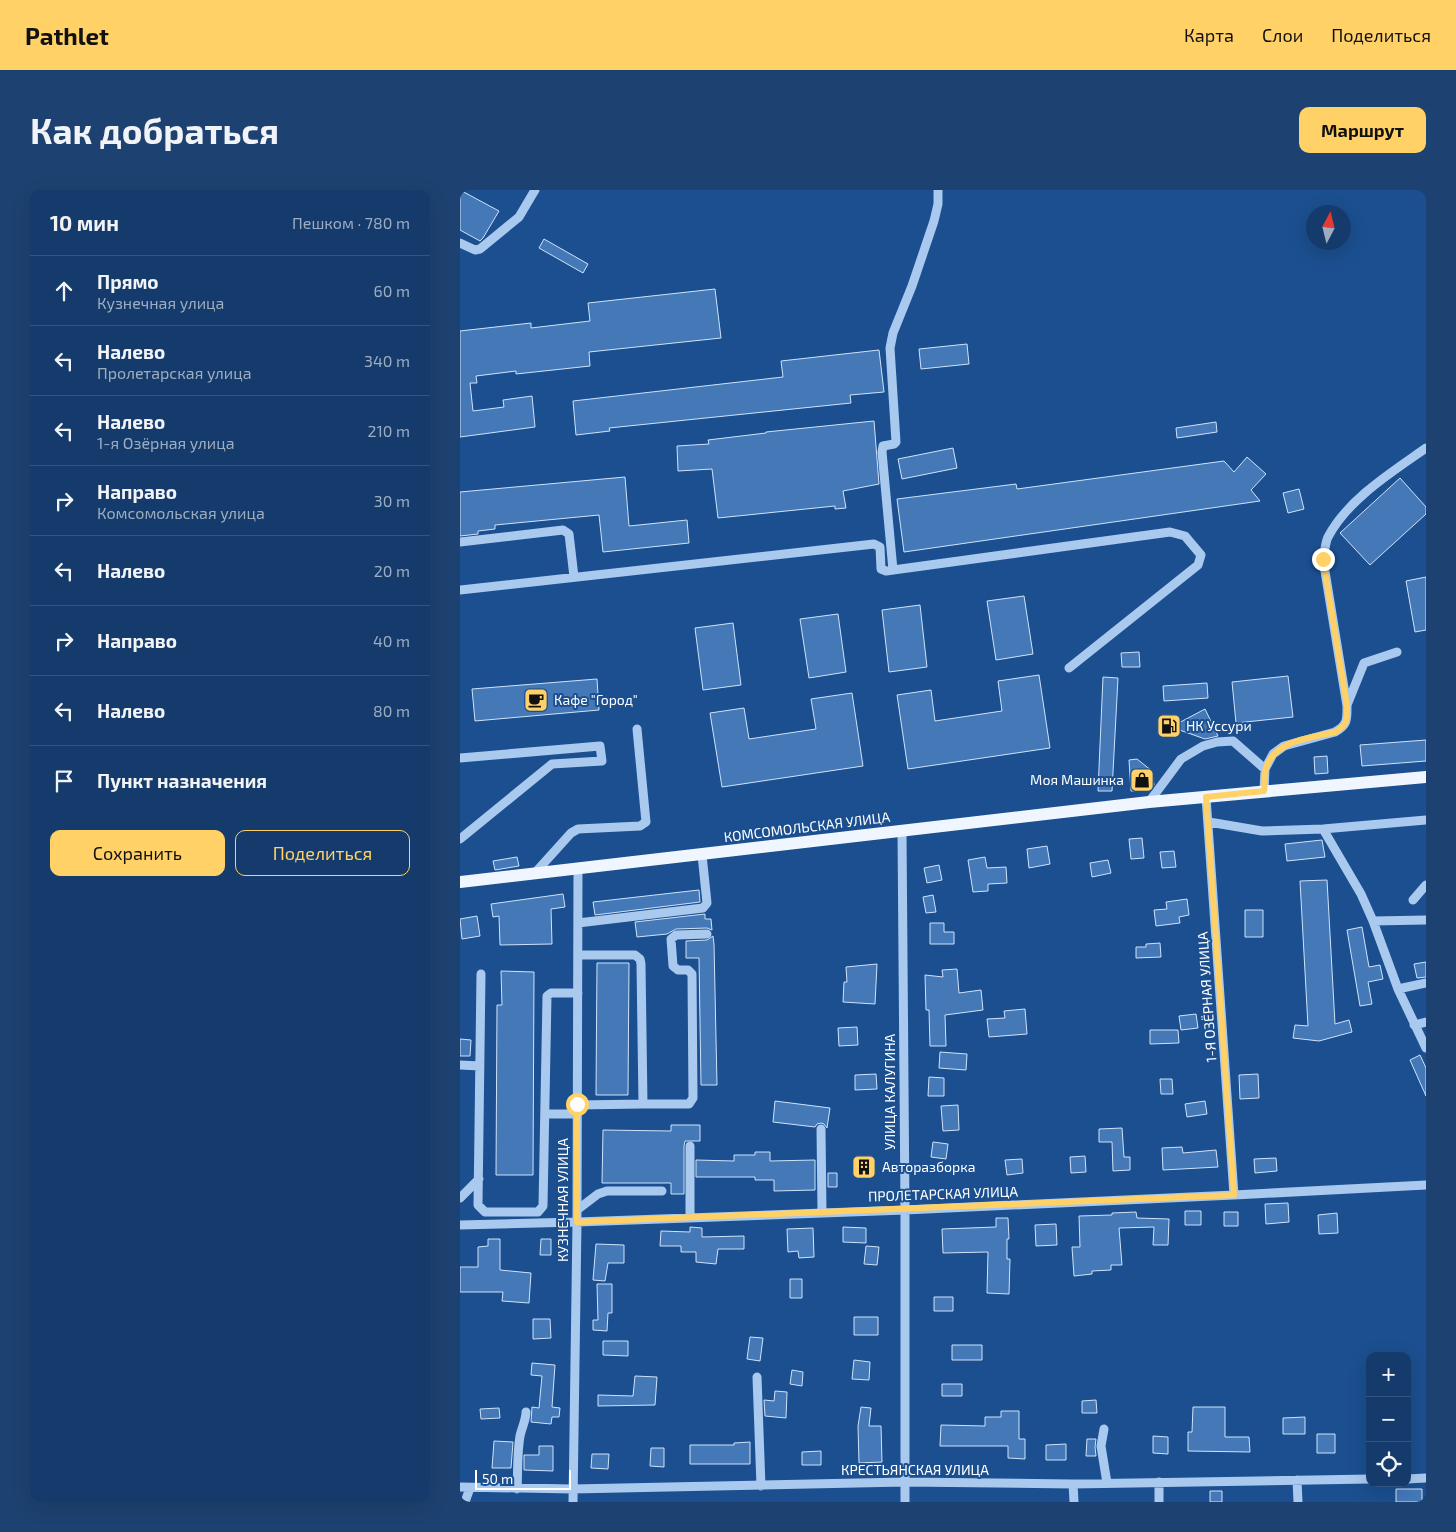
<!DOCTYPE html>
<html lang="ru">
<meta charset="utf-8">
<style>
:root{--surface:#143b6b;--page:#1d4271;--text:#f1f3f6;--muted:#9dadc1;--line:#33557e;--accent:#ffd166}
body{margin:0;font-family:"Exo 2",sans-serif;background:var(--page);color:var(--text)}
.controls{position:absolute;right:15px;bottom:15px;display:grid;overflow:hidden;border-radius:10px;box-shadow:0 5px 20px #0002}
.controls button{width:45px;height:45px;display:grid;place-items:center;padding:0;border:0;border-bottom:1px solid var(--line);background:var(--surface);color:var(--text);font:25px sans-serif}
.compass{position:absolute;left:846px;top:15px;width:45px;height:45px;border-radius:50%;background:var(--surface);box-shadow:0 5px 20px #0002;rotate:7deg}
.scale{position:absolute;left:15px;bottom:12px;width:96px;box-sizing:border-box;padding-left:5px;border:2px solid #fff;border-top:0;font-size:14px;line-height:18px;white-space:nowrap;color:#fff;-webkit-text-stroke:4px #1b4f8f;paint-order:stroke}
.stop{position:absolute;width:15px;height:15px;margin:-11px;border:4px solid #ffd166;border-radius:50%;background:#fff}
.stop.end{background:#ffd166;border-color:#fff;box-shadow:0 1px 5px #0008}
.list{margin:0;padding:0;list-style:none}
h2{display:flex;justify-content:space-between;align-items:center;height:65px;margin:0;padding:0 20px;font-size:21px}
h2 small{font-size:16px;font-weight:400;color:var(--muted)}
.list li{display:grid;grid-template-columns:32px 1fr auto;gap:15px;align-items:center;box-sizing:border-box;height:70px;padding:0 20px;border-top:1px solid var(--line)}
.list b{display:block;font-size:19px;white-space:nowrap}
.list p{margin:0;font-size:16px;white-space:nowrap;color:var(--muted)}
.list em{font-size:16px;font-style:normal;color:var(--muted)}
.actions{display:flex;gap:10px;padding:15px 20px}
.actions a{flex:1;padding:11px 0;border:1px solid var(--accent);border-radius:10px;text-align:center;font-size:18px;color:var(--accent)}
.actions .main{background:var(--accent);color:#111}
.icon{flex:none;width:28px;height:28px;fill:none;stroke:currentColor;stroke-width:2;stroke-linecap:round;stroke-linejoin:round}
.map{position:relative;flex:none;width:966px;height:1312px;overflow:hidden;border-radius:10px}
header{display:flex;align-items:center;gap:30px;box-sizing:border-box;height:70px;padding:0 25px;background:var(--accent);color:#111}
header strong{font-size:24px}
nav{display:flex;gap:28px;margin-inline-start:auto;font-size:18px}
.intro{display:flex;align-items:center;justify-content:space-between;box-sizing:border-box;height:120px;padding:0 30px}
h1{margin:0;font-size:35px}
.button{padding:12px 22px;border-radius:10px;background:var(--accent);color:#111;font-size:18px;font-weight:700}
main{display:flex;gap:30px;padding:0 30px}
aside{flex:1;background:var(--surface);border-radius:10px;box-shadow:0 5px 20px #0002}
.map>svg:first-child{display:block}
.building{fill:#4478b7;stroke:#cfe3fa}
.lines{fill:none;stroke-linecap:round;stroke-linejoin:round}
.minor{stroke:#a9c9ee;stroke-width:9}
.major{stroke:#f0f6ff;stroke-width:12}
.route{stroke:#ffd166;stroke-width:6}
.labels{text-anchor:middle;stroke-width:4;stroke-linejoin:round;paint-order:stroke}
.poi-label{font-size:14px;fill:#fff;stroke:#1b4f8f;text-anchor:start}
.street-label{font-size:14px;fill:#fff;stroke:#1b4f8f}
</style>
<header>
<strong>Pathlet</strong>
<nav><a>Карта</a><a>Слои</a><a>Поделиться</a></nav>
</header>
<div class="intro"><h1>Как добраться</h1><a class="button">Маршрут</a></div>
<main>
<aside>
<h2>10 мин<small>Пешком · 780 m</small></h2>
<ul class="list">
<li><svg class="icon" aria-label="ahead" viewBox="0 0 24 24"><path d="M12 20V5M6 11l6-6 6 6"/></svg><div><b>Прямо</b><p>Кузнечная улица</p></div><em>60 m</em></li>
<li><svg class="icon" aria-label="left" viewBox="0 0 24 24"><path d="M17 20v-9H6M10 6l-5 5 5 5"/></svg><div><b>Налево</b><p>Пролетарская улица</p></div><em>340 m</em></li>
<li><svg class="icon" aria-label="left" viewBox="0 0 24 24"><path d="M17 20v-9H6M10 6l-5 5 5 5"/></svg><div><b>Налево</b><p>1-я Озёрная улица</p></div><em>210 m</em></li>
<li><svg class="icon" aria-label="right" viewBox="0 0 24 24"><path d="M7 20v-9h11M14 6l5 5-5 5"/></svg><div><b>Направо</b><p>Комсомольская улица</p></div><em>30 m</em></li>
<li><svg class="icon" aria-label="left" viewBox="0 0 24 24"><path d="M17 20v-9H6M10 6l-5 5 5 5"/></svg><div><b>Налево</b></div><em>20 m</em></li>
<li><svg class="icon" aria-label="right" viewBox="0 0 24 24"><path d="M7 20v-9h11M14 6l5 5-5 5"/></svg><div><b>Направо</b></div><em>40 m</em></li>
<li><svg class="icon" aria-label="left" viewBox="0 0 24 24"><path d="M17 20v-9H6M10 6l-5 5 5 5"/></svg><div><b>Налево</b></div><em>80 m</em></li>
<li><svg class="icon" aria-label="arrive" viewBox="0 0 24 24"><path d="M6 21V4h12l-3 4 3 4H6"/></svg><div><b>Пункт назначения</b></div></li>
</ul>
<div class="actions"><a class="main">Сохранить</a><a>Поделиться</a></div>
</aside>
<div class="map">
<svg width="966" height="1312" viewBox="0 0 966 1312">
<rect width="100%" height="100%" fill="#1b4f8f"/>
<path class="building" d="M0,0L39,21L23,48L20,51L0,40Z
M84,49L128,74L123,83L79,58Z
M255,99L261,148L129,162L130,176L56,184V181L16,186L17,193H10L13,221L44,217L43,210L72,206L75,237L0,247V141L71,133V138L130,131L128,113Z
M507,154L509,174L461,179L459,159Z
M419,160L424,202L390,205L391,213L149,238L150,241L116,245L113,211L323,187L321,171Z
M414,231L419,294L383,301L386,318L375,319V316L258,328L252,279L218,281L217,256L249,254L248,250L306,243V242Z
M756,232L757,242L717,248L716,238Z
M493,258L497,278L442,289L438,269Z
M787,267L806,284L791,300L800,311L444,362L437,309L556,294L557,299L764,271L774,282Z
M165,287L169,336L227,330L229,353L143,362L139,325L35,335V339L18,341V344L0,346V302Z
M940,288L966,317V324L910,375L880,343Z
M839,299L844,319L828,323L823,303Z
M966,387V440L955,442L946,391Z
M564,406L573,464L536,470L527,411Z
M460,415L467,477L429,482L422,420Z
M378,424L386,482L349,488L340,429Z
M273,433L281,495L243,500L235,438Z
M679,462L680,477H662L661,463Z
M579,485L590,558L448,579L437,505L471,500L475,531L542,521L538,491Z
M828,486L833,527L776,533L772,492Z
M643,487L658,488L652,601H638Z
M137,489L139,520L15,531L12,499Z
M747,493L748,508L704,511L703,496Z
M392,503L403,576L262,597L250,523L284,518L289,549L356,539L351,509Z
M745,519L758,546L745,549L711,537Z
M966,550V571L902,576L900,555Z
M867,566L868,583L855,584L854,567Z
M677,569L692,581L694,595L690,600L671,601L669,570Z
M682,648L684,668L671,669L669,649Z
M862,650L865,667L827,671L825,654Z
M587,656L590,674L569,678L567,659Z
M714,661L716,677L702,678L700,662Z
M57,667L59,676L35,680L33,671Z
M525,667L527,678L546,677L547,693L528,694V701L513,702L508,670Z
M648,670L651,683L632,687L630,673Z
M479,675L482,690L467,693L464,678Z
M867,690L875,834L889,830L892,842L859,851L833,848L835,835L848,836L840,691Z
M239,700L240,712L135,725L133,712Z
M103,704L105,717L91,719L92,754L40,755L39,726L33,727L31,714Z
M473,705L476,722L466,723L463,707Z
M727,709L729,725L719,727L720,733L696,736L694,720L707,719L706,712Z
M785,720H803V747H785Z
M245,724V729H251L252,740L247,738L216,739L207,744L177,747L175,732Z
M17,726L20,746L2,749L0,729Z
M470,733H484V742H494V754H470Z
M902,737L909,777L920,775L923,789L908,792L912,814L900,816L887,740Z
M253,746L254,754L257,895H241L239,768H226V751L247,750Z
M700,753L701,767L676,768V757H686V754Z
M966,772V787L957,788L954,774Z
M137,773H169L168,905H136Z
M417,774L415,814L383,812L384,792H387L386,777Z
M497,779L499,803L521,800L523,820L485,825L486,856H470L469,820H466L465,785L483,787L482,780Z
M41,781L74,782L73,985H36L37,815H42Z
M565,819L567,844L529,847L527,829L545,828L544,821Z
M736,824L738,838L721,840L719,826Z
M397,837L398,855L379,856L378,838Z
M690,840H718L719,853L690,854Z
M0,849L11,850L10,866H0Z
M480,862L507,864L506,880L479,878Z
M960,865L966,878V906L950,870Z
M416,884L417,899L395,900V885Z
M798,884L799,908L780,909L779,885Z
M469,887L484,888V906H468Z
M700,889H712L713,904H701Z
M315,911L370,918L367,938L364,934L361,933L357,934L355,937L313,932Z
M745,911L747,924L727,927L725,914Z
M498,915L499,940L483,941L481,916Z
M211,935H240V951H225L224,956V1004H211V993H142L143,940L211,941Z
M662,938L664,967H670V980L653,981L652,952H639V939Z
M473,952L488,954L486,969L471,967Z
M722,957L723,963L756,960L758,977L703,980L702,958Z
M295,962H310V971L355,970V1000L314,1001V990H295V987H236V970L274,971V965H295Z
M625,966L626,982L611,983L610,967Z
M816,968L817,981L795,983L794,969Z
M397,969H411V984L397,985Z
M562,969L563,983L547,985L545,970Z
M368,983H377V997H368Z
M828,1013L829,1032L806,1034L805,1014Z
M725,1021H741V1035H725Z
M676,1022L677,1028L709,1029L708,1055H693L694,1037L659,1038L662,1075H651V1080L632,1081V1084L614,1086L612,1057H620L619,1026L652,1025V1023Z
M764,1022H778V1036H764Z
M877,1023L878,1043L859,1044L858,1025Z
M536,1028H548L549,1049H547V1069H550L549,1104L527,1103L528,1062L483,1063L482,1039L536,1037Z
M596,1034L597,1055L576,1056L575,1035Z
M230,1037L242,1038V1047L284,1046V1059H258L256,1074L236,1072V1062H221V1056H200L201,1041L230,1042Z
M383,1037L406,1038V1053L383,1052Z
M353,1038L354,1067L339,1068L338,1061L328,1062L327,1039Z
M28,1049H40V1080L71,1083L69,1113L42,1111L43,1102H0V1077H18V1057L28,1056Z
M81,1049H91V1065H80Z
M136,1054L164,1055V1073H148L145,1091L133,1090Z
M406,1056L419,1057L417,1075L404,1074Z
M330,1089H342V1108H330Z
M137,1094H152V1123H148L147,1141L133,1140V1130H138Z
M474,1107H493V1121H474Z
M394,1127H418V1145H394Z
M73,1129H90L91,1148L73,1149Z
M290,1147L303,1148L300,1171L287,1169Z
M143,1151H168V1166L143,1165Z
M492,1155H522V1170H492Z
M394,1170L410,1172L409,1190L392,1189Z
M72,1173L95,1175L92,1217L100,1218L99,1227H92L91,1234L71,1232L72,1217L79,1218L82,1186L71,1185Z
M332,1180L343,1182L342,1196L330,1194Z
M175,1186L197,1187L195,1215L138,1216V1205L173,1206Z
M482,1194H502V1206H482Z
M315,1201L327,1202L326,1228L305,1226L304,1210L314,1211Z
M636,1210L637,1223H622V1211Z
M401,1217L411,1218L409,1236H421L422,1272L399,1273L398,1236Z
M733,1217H765V1247H789L790,1262L728,1261V1242H732Z
M39,1218L40,1228L21,1229L20,1219Z
M541,1221H559V1249H565V1269L548,1268V1256H480L481,1235L525,1236V1227H541Z
M845,1227V1244H823V1228Z
M857,1244H875V1263H857Z
M693,1246L708,1247V1264L693,1263Z
M627,1249H636L635,1257L636,1266H626Z
M34,1251L53,1252L51,1278H32Z
M290,1252V1274H230V1255H274V1253Z
M606,1254V1270H586V1255Z
M79,1256H93V1281L64,1280V1265H79Z
M191,1258H204V1277L190,1276Z
M361,1261V1275H342V1262Z
M132,1264H149L148,1279L131,1278Z
M936,1299H962V1312H936Z
M750,1301H762V1312H750Z"/>
<g class="lines">
<path class="minor" d="M0,53L15,60L20,59L59,27L75,0
M0,352L103,340L109,344L114,387
M433,380L422,262L423,256L434,254L436,252L430,158L433,143L452,96L474,31L478,14V0
M0,400L414,354L420,357L421,379L426,381L710,342L725,346L741,365L738,375L609,478
M887,515L904,473L937,462
M0,568L140,556L142,571L92,574L0,649
M804,601L805,579L813,564L824,556L875,542C888,535 887,529 887,516L863,369C865,362 865,353 868,347C888,309 932,282 966,258
M746,607L774,1005
M689,612L721,569L743,556L757,552L773,551L805,579
M749,632L802,641L863,639L966,630
M863,639L901,704L913,731L938,799L966,858
M442,641L445,1020V1312
M74,684L111,643L118,639L180,636L186,632L177,539
M953,710L966,695
M913,731L966,730
M118,733L243,718L247,713L242,665
M118,765H175L180,769L181,774L183,914H229L233,908L232,784L228,780H218L213,776L211,749L216,745L247,744
M21,784L18,1015L25,1022H78L83,1016L87,806L91,803H118
M938,799L966,793
M954,835L966,832
M0,875L20,876
M117,915L183,914
M85,924H117
M361,939L362,1022
M0,1008L19,989
M117,1020L138,1004L147,1001H202
M230,1028V956
M0,1035L117,1032L445,1020L774,1005L966,995
M297,1187L301,1296
M644,1239L641,1256L647,1293
M947,1289L966,1288
M837,1290L838,1312
M699,1292V1312
M613,1294L614,1312
M0,1297L113,1299L445,1292L613,1294L910,1289
M57,1299C58,1282 57,1263 60,1246C62,1237 66,1230 66,1222
M5,1312L10,1298
M113,1312L117,1032L118,679"/>
<path class="major" d="M0,692L689,612L966,587"/>
</g>
<g class="lines">
<path class="route" d="M117,914V1032L774,1005L746,607L804,601C805,594 804,584 806,578C815,550 850,548 875,542C888,535 887,529 887,516L863,369"/>
</g>
<defs>
<g id="cafe-square" transform="scale(1.25)"><rect x="-9" y="-9" width="18" height="18" rx="4" fill="#ffd166" stroke="#1b4f8f"/><path d="M-5.5-4.5H6V0H3Q3 3.5 0 3.5H-2.5Q-5.5 3.5-5.5 0ZM3-3.2v2h1.7v-2ZM-6 4.5H4V6H-6Z" fill="#111"/></g>
<g id="fuel-square" transform="scale(1.25)"><rect x="-9" y="-9" width="18" height="18" rx="4" fill="#ffd166" stroke="#1b4f8f"/><path d="M-5.5-6h7V0h2V4h1.3V-2.5L3-4.5l.8-.8L6-3V5H2.5V1h-1V6h-7ZM-4.2-4.7v3.2H.2V-4.7Z" fill="#111"/></g>
<g id="shop-square" transform="scale(1.25)"><rect x="-9" y="-9" width="18" height="18" rx="4" fill="#ffd166" stroke="#1b4f8f"/><path d="M-5-2.5h2.3a2.7 3.5 0 0 1 5.4 0H5L5.5 6h-11ZM-1.5-2.5h3a1.5 2.3 0 0 0-3 0Z" fill="#111"/></g>
<g id="building-square" transform="scale(1.25)"><rect x="-9" y="-9" width="18" height="18" rx="4" fill="#ffd166" stroke="#1b4f8f"/><path d="M-4-6H4V6H1V3H-1V6H-4ZM-2.5-4.3h1.7v1.8h-1.7ZM.8-4.3h1.7v1.8H.8ZM-2.5-1h1.7V.8h-1.7ZM.8-1h1.7V.8H.8Z" fill="#111"/></g>
</defs>
<g fill-rule="evenodd">
<use href="#cafe-square" x="76" y="510"/>
<use href="#fuel-square" x="709" y="536"/>
<use href="#shop-square" x="682" y="590"/>
<use href="#building-square" x="404" y="977"/>
</g>
<g class="labels">
<g class="poi-label">
<text x="94" y="515">Кафе "Город"</text>
<text x="726" y="541">НК Уссури</text>
<text x="664" y="595" text-anchor="end">Моя Машинка</text>
<text x="422" y="982">Авторазборка</text>
</g>
<g class="street-label">
<text transform="translate(347 637) rotate(-7)" y="5">КОМСОМОЛЬСКАЯ УЛИЦА</text>
<text transform="translate(747 807) rotate(-94)" y="5">1-Я ОЗЁРНАЯ УЛИЦА</text>
<text transform="translate(430 902) rotate(-90)" y="5">УЛИЦА КАЛУГИНА</text>
<text transform="translate(483 1004) rotate(-2)" y="5">ПРОЛЕТАРСКАЯ УЛИЦА</text>
<text transform="translate(103 1010) rotate(-90)" y="5">КУЗНЕЧНАЯ УЛИЦА</text>
<text x="455" y="1285">КРЕСТЬЯНСКАЯ УЛИЦА</text>
</g>
</g>
</svg>
<div class="controls">
<button>+</button>
<button>−</button>
<button><svg class="icon" aria-label="locate" viewBox="0 0 24 24"><circle cx="12" cy="12" r="6"/><path d="M12 2v4M12 18v4M2 12h4M18 12h4"/></svg></button>
</div>
<svg class="compass" viewBox="-18 -18 36 36"><path d="M0-13l5 13h-10z" fill="#e53935"/><path d="M0 13l5-13h-10z" fill="#9dadc1"/></svg>
<div class="scale">50 m</div>
<div class="stop" style="left:117px;top:914px"></div>
<div class="stop end" style="left:863px;top:369px"></div>
</div>
</main>
